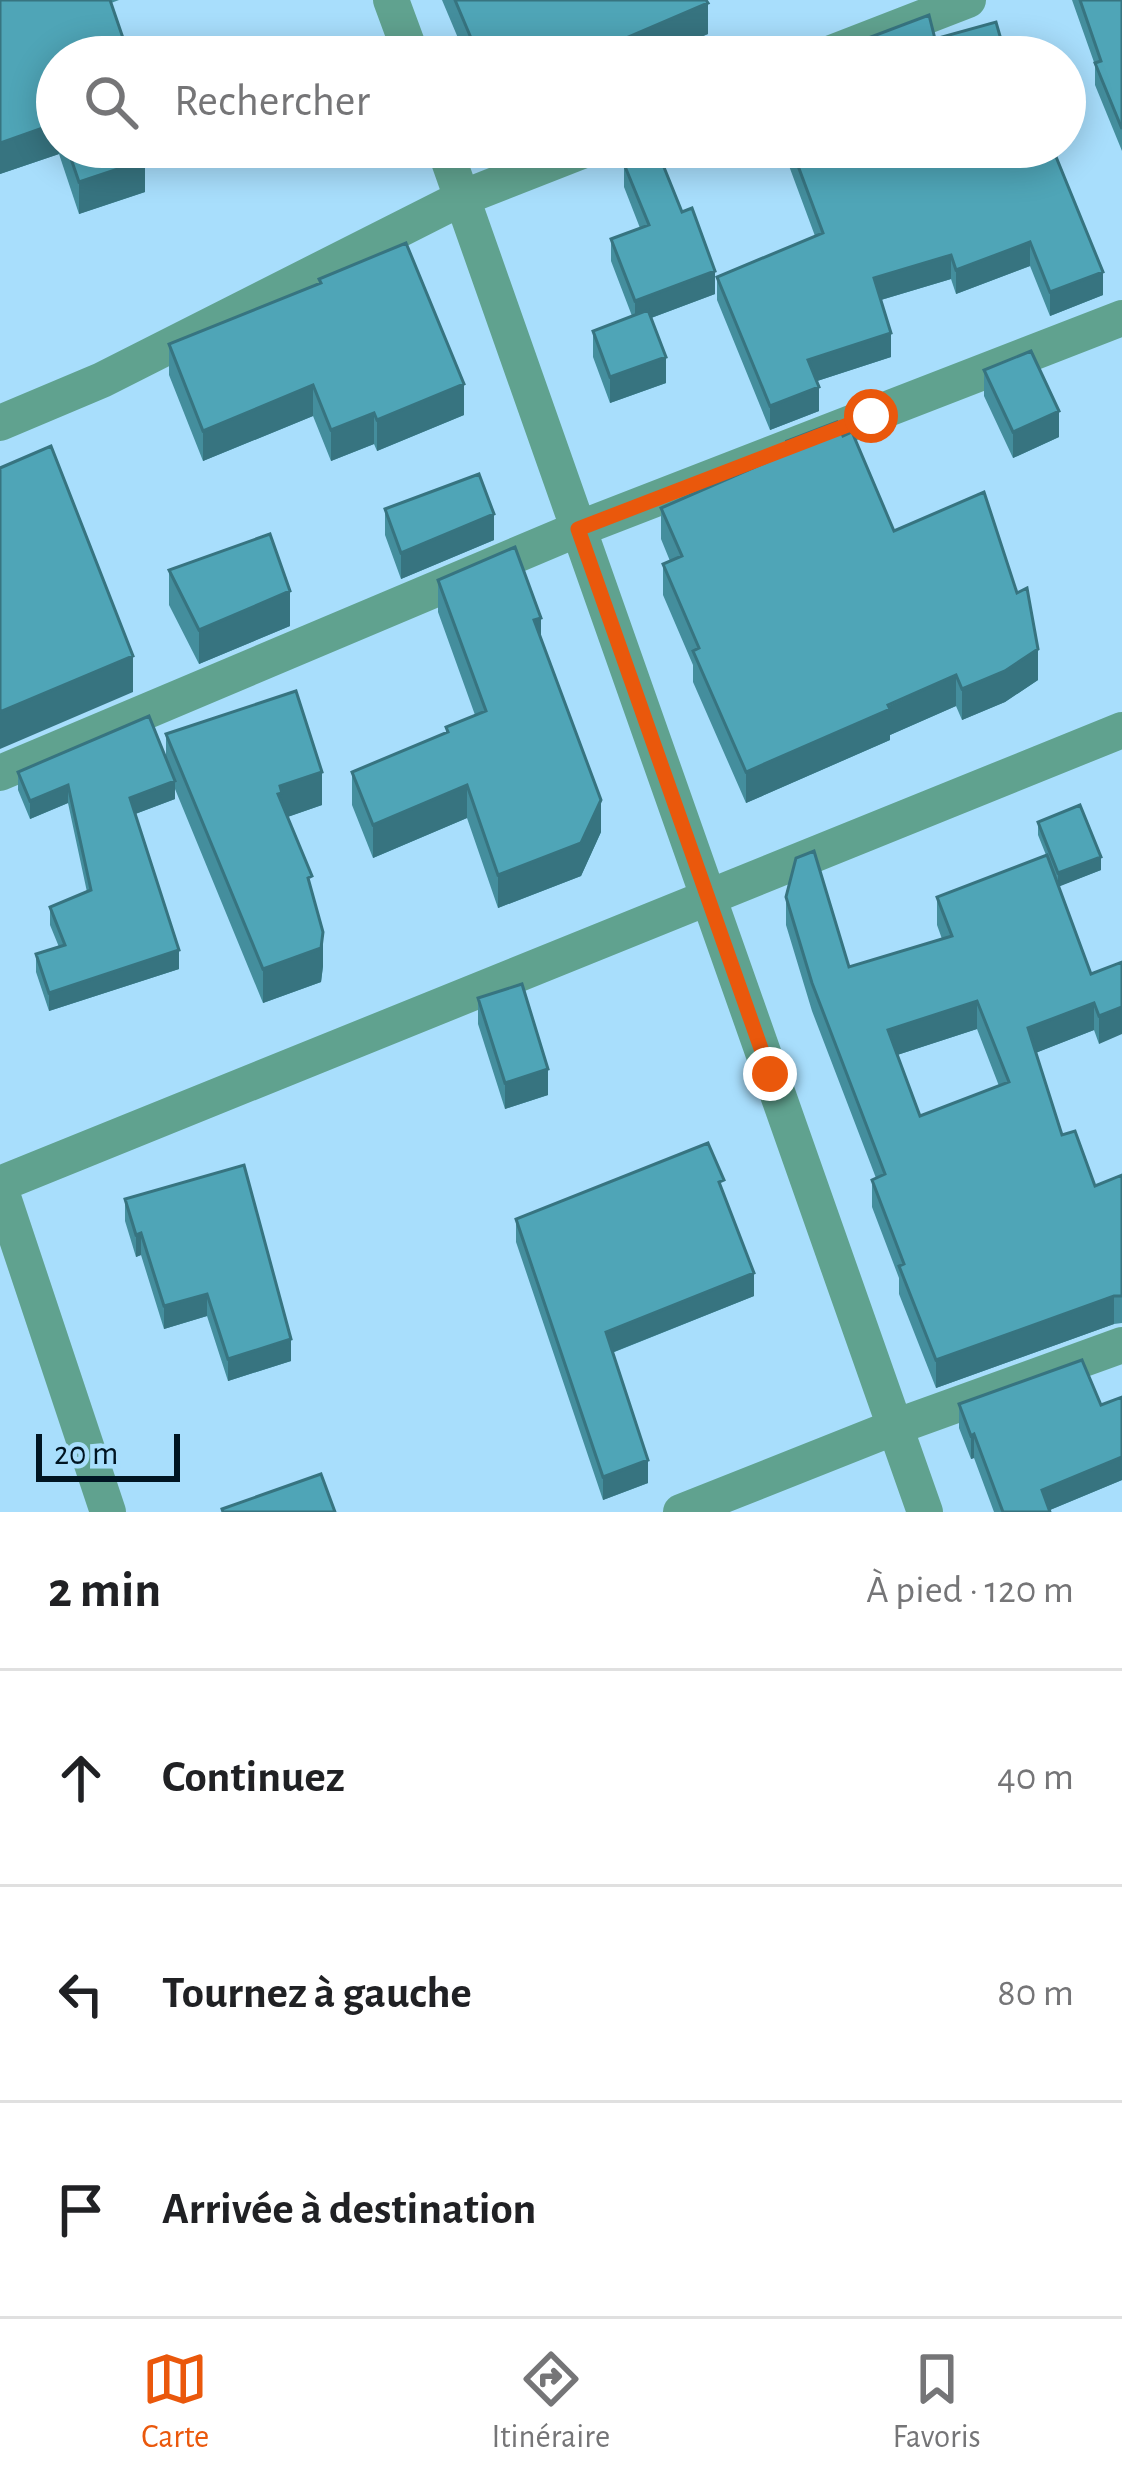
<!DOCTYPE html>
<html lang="fr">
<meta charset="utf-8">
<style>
:root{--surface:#fff;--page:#f2f2f2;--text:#202124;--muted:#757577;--line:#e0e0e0;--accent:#ea580c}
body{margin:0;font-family:"Alegreya Sans",sans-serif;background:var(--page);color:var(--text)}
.scale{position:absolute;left:36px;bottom:30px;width:144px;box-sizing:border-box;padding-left:12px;border:6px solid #001522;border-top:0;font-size:33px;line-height:42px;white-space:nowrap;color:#001522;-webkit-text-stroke:9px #a8defc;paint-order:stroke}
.stop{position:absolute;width:36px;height:36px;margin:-27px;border:9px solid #ea580c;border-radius:50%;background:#fff}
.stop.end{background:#ea580c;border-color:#fff;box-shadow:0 3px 12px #0008}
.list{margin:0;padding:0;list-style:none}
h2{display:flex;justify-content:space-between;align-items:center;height:156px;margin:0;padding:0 48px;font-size:51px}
h2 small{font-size:39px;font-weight:400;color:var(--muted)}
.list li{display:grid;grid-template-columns:78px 1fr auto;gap:36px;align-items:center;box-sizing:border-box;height:216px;padding:0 48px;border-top:3px solid var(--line)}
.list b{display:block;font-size:45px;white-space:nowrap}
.list em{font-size:39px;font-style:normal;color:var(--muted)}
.icon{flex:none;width:66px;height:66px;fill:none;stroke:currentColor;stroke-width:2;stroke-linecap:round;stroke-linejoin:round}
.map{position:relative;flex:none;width:1122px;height:1512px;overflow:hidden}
.search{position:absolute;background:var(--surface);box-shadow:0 6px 30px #0003;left:36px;right:36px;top:36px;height:132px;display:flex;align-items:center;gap:30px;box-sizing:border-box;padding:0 42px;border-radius:66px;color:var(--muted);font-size:45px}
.sheet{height:804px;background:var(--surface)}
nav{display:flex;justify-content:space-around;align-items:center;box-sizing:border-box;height:168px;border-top:3px solid var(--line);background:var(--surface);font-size:33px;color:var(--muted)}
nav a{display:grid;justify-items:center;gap:6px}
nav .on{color:var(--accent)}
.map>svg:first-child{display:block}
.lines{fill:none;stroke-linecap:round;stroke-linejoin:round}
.minor{stroke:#60a28f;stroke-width:36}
.wall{fill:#448e9d;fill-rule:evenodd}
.shaded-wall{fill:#377480}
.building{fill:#4fa5b7;stroke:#377480;stroke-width:3;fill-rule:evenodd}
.route{stroke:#ea580c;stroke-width:15}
</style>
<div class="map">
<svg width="1122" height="1512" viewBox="0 0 1122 1512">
<rect width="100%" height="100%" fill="#a8defc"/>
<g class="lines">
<path class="minor" d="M391,0L412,57
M821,57L968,0
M444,147L925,1512
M0,423L102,380L462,198L592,147
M0,773L578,529L1122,318
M0,1184L1122,730
M0,1188L108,1512
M681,1512L895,1427L1122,1345"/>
</g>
<path class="wall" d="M0,0H119L111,3L123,38V57H57V147H141L145,160V192L79,214L59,154L0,174Z
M442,0H706L708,34L653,57H466Z
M1072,0H1122V151L1095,85V65Z
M782,147H1032L1103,295L1050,316L1030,266L956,294L951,279L881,300L891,357L817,381L819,411L770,430L717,300V277L815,236Z
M624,164L715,294L651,318L666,383L610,403L593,357V331L632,316L611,261V239L640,228L624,187Z
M319,279L464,415L377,451L374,444L331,461L313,416L203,461L169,375V344L319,284Z
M984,370L1059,437L1013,458L984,396Z
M843,436L894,531L1038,680L1005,702L962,720L956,706L890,735V740L746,803L693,682V665L663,595V564L670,561L661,539V508L787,453V441Z
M385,509L494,540L401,579L385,535Z
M169,570L290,626L199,664L169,605Z
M438,580L541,638L601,832L581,876L498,908L467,818L373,858L352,805V772L446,732V727L475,715L438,612Z
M166,734L322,805L287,817L312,893L323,966L321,982L263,1003L175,789V799L135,814L179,969L49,1011L36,972V954L59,947L50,925V907L87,892L68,803L30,819L18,790V772L166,759Z
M1038,822L1101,870L1059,886L1091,974L1122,962L1099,1044L1094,1030L1035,1053L1062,1135L1095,1186L1122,1175V1323L1114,1324L936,1388L899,1294V1278L872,1207V1180L876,1178L812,1011L786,925V897L849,967L942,939L937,925V897L1046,855L1038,835ZM977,1029L999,1086L920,1116L897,1055Z
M478,998L548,1095L505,1109L478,1024Z
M724,1194L754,1296L612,1353L648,1483L603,1500L516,1242V1219Z
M125,1199L291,1361L228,1381L207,1316L164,1329L141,1255L136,1257L125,1221Z
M1122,1397V1480L1050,1510V1512H994L974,1458L971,1459L959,1428V1404L1101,1405Z"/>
<path class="shaded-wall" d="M708,3V34L653,57H582Z
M123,38V57H106V44Z
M57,123L59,154L0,174V143Z
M145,160V192L79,214V182Z
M1030,242V266L956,294V270Z
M951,255V279L874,302V278Z
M715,271V294L635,324V301Z
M1103,272V295L1050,316V292Z
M891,333V357L808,384V360Z
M666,357V383L610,403V377Z
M464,384V415L377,451V420Z
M313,385V416L203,461V431Z
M819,387V411L770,430V406Z
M1059,411V437L1013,458V432Z
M374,413V444L331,461V430Z
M494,514V540L401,579V553Z
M290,591V626L199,664V630Z
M541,618V651L534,620Z
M1038,649V680L1005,702L962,720V689Z
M133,656V692L0,749V712Z
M956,675V706L890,735V740L746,803V772Z
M322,772V805L282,819L278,794L280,786Z
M175,781V799L130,816V798Z
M68,785V803L30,819V801Z
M467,785V818L373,858V825Z
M601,800V832L581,876L498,908V875Z
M1101,857V870L1058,887V873Z
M323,932V966L321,982L263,1003V969Z
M179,950V969L49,1011V993Z
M977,1001V1029L888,1058V1030Z
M1094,1003V1030L1028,1056V1028Z
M1122,1007V1034L1099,1044V1016Z
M548,1069V1095L505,1109V1083Z
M141,1233V1255L136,1257V1235Z
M754,1273V1296L606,1355V1332Z
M207,1294V1316L164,1329V1306Z
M1114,1296V1324L936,1388V1360Z
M291,1339V1361L228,1381V1359Z
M974,1434V1458L971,1459V1436Z
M1122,1457V1480L1045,1512L1042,1490Z
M648,1460V1483L603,1500V1477Z"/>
<path class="building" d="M0,0H110L123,38L106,44L110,57H57V123L0,143Z
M455,0H706L708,3L582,57H479Z
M1080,0H1122V129L1095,63L1101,61Z
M929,15L935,39L996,22L1006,57H824L823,55Z
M67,147H141L145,160L79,182Z
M791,147H1032L1033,150L1042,147H1052L1103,272L1050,292L1030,242L956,270L951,255L874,278L891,333L808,360L819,387L770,406L717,277L823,233Z
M657,150L682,212L692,208L715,271L635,301L611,239L649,225L624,164Z
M406,243L464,384L377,420L374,413L331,430L313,385L203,431L169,344L321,283L319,279Z
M648,310L666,357L610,377L593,331Z
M1031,351L1059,411L1013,432L984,370Z
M837,422L843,436L852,432L894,531L984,492L1017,593L1027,588L1038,649L1005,671L962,689L956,675L888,705L890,709L746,772L693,651L699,648L663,564L682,556L661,508L792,451L787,441Z
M51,446L133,656L0,712V468Z
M479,474L494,514L401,553L385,509Z
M270,534L290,591L199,630L169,570Z
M515,547L541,618L534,620L601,800L581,843L498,875L467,785L373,825L352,772L448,732L446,727L486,711L438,580Z
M296,691L322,772L280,786L282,793L278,794L312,876L308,878L323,932L321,948L263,969L166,734Z
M149,716L175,781L130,798L179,950L49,993L36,954L65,945L50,907L91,890L68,785L30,801L18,772Z
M1080,805L1101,857L1058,873L1038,822Z
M814,851L849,967L952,936L937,897L1047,855L1091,974L1122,962V1007L1099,1016L1094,1003L1028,1028L1062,1135L1075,1131L1095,1186L1122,1175V1296H1114L936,1360L899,1266L904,1264L872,1180L885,1174L812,983L786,897L796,858ZM977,1001L1009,1082L920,1116L888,1030Z
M522,984L548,1069L505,1083L478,998Z
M708,1143L724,1180L719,1182L754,1273L606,1332L648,1460L603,1477L516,1219Z
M244,1165L291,1339L228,1359L207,1294L164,1306L141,1233L136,1235L125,1199Z
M1082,1360L1101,1405L1122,1397V1457L1042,1490L1050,1512H1003L974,1434L971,1436L959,1404Z
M321,1474L335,1512H223L222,1509Z"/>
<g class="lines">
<path class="route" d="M770,1074L578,529L871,416"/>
</g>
</svg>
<div class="scale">20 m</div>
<div class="stop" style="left:871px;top:416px"></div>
<div class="stop end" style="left:770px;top:1074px"></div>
<div class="search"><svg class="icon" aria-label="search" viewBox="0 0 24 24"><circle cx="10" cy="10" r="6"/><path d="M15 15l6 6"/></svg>Rechercher</div>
</div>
<section class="sheet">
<h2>2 min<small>À pied · 120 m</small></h2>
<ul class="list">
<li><svg class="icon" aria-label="ahead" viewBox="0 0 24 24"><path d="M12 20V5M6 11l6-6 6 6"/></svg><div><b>Continuez</b></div><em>40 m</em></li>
<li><svg class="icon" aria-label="left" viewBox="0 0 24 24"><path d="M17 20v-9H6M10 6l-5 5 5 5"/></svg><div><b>Tournez à gauche</b></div><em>80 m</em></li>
<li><svg class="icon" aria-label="arrive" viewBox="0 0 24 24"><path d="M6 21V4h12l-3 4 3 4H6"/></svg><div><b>Arrivée à destination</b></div></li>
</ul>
</section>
<nav>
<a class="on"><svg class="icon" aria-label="map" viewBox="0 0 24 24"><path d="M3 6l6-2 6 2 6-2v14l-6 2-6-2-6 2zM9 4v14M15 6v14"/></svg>Carte</a>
<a><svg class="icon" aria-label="directions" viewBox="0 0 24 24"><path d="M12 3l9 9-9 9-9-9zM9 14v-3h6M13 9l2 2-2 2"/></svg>Itinéraire</a>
<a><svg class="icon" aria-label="saved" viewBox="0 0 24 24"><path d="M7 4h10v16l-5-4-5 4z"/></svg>Favoris</a>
</nav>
